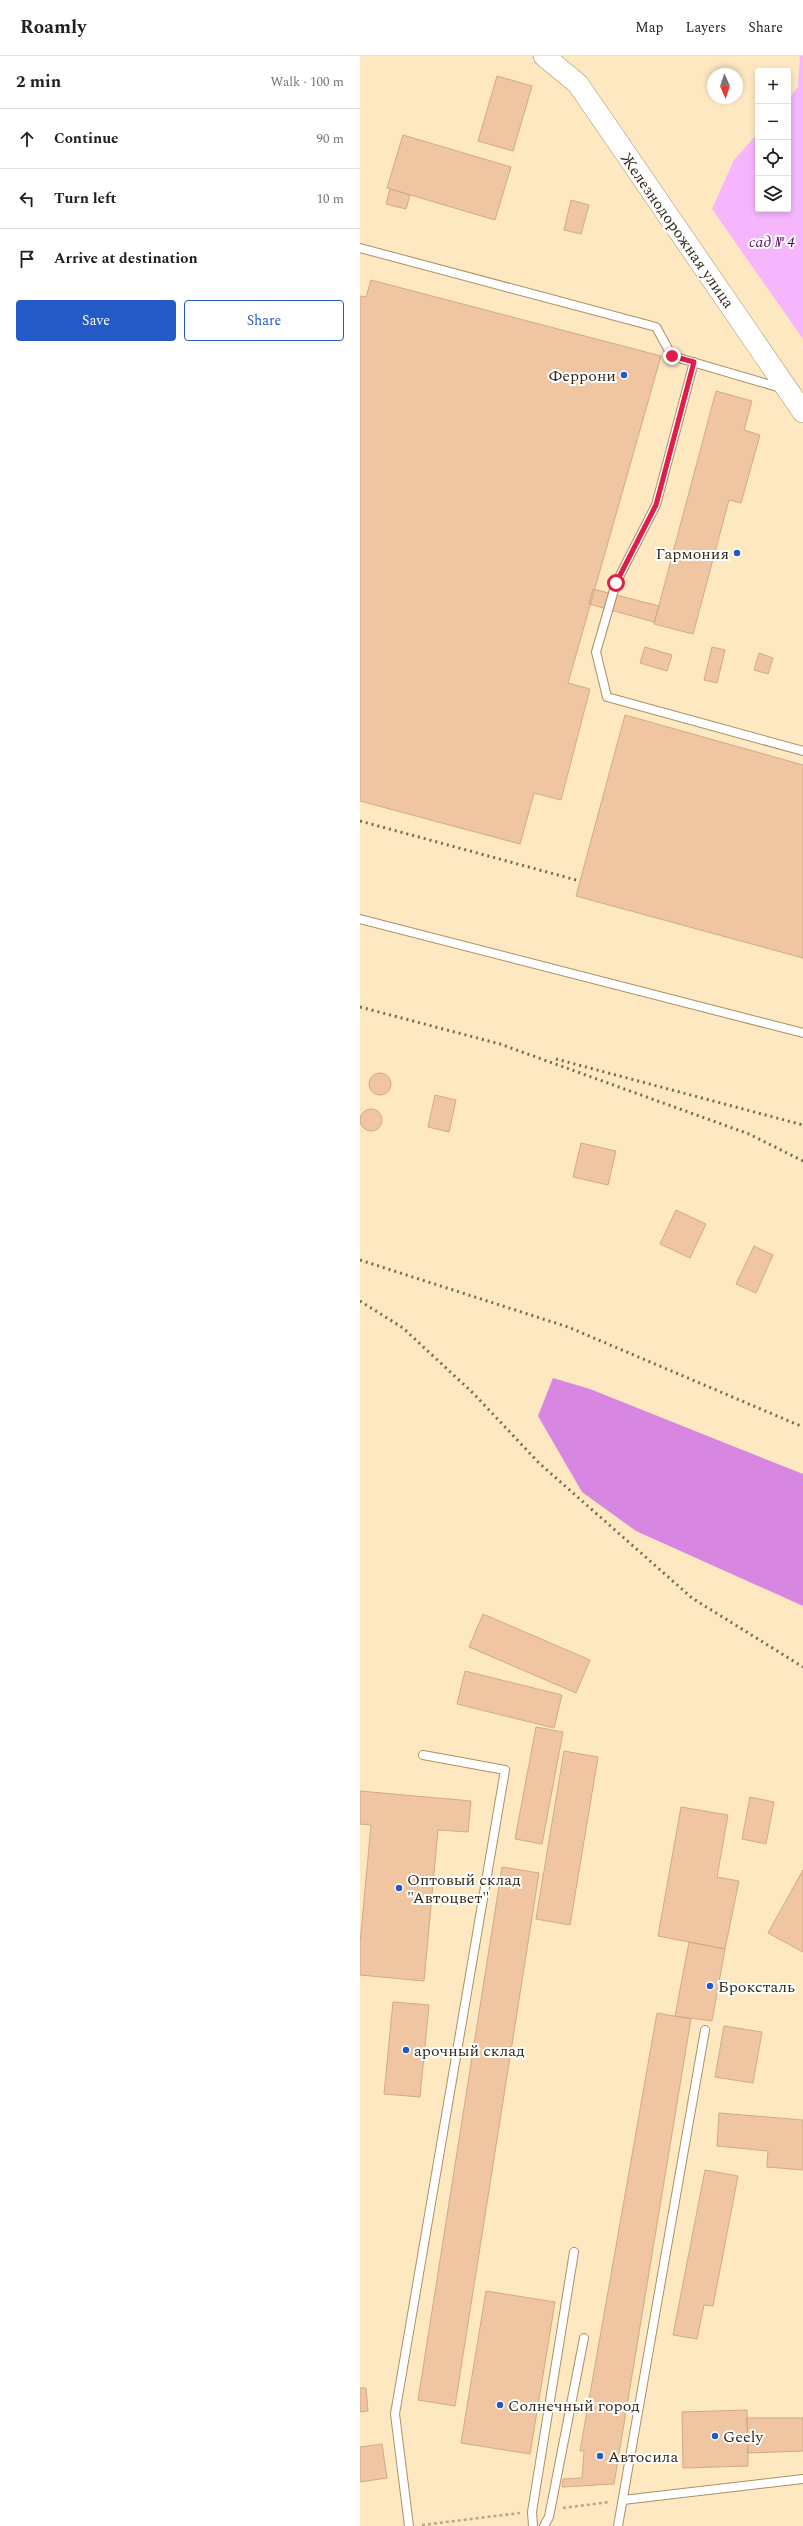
<!DOCTYPE html>
<meta charset="utf-8">
<style>
:root{--surface:#fff;--page:#f6f6f6;--text:#202124;--muted:#757577;--line:#e0e0e0;--accent:#2459c6}
body{margin:0;font-family:Spectral,serif;background:var(--page);color:var(--text)}
.controls{position:absolute;right:12px;top:12px;display:grid;overflow:hidden;border-radius:4px;box-shadow:0 2px 6px #0003}
.controls button{width:36px;height:36px;display:grid;place-items:center;padding:0;border:0;border-bottom:1px solid var(--line);background:var(--surface);color:var(--text);font:20px sans-serif}
.compass{position:absolute;left:347px;top:12px;width:36px;height:36px;border-radius:50%;background:var(--surface);box-shadow:0 2px 6px #0003;rotate:177deg}
.stop{position:absolute;width:12px;height:12px;margin:-9px;border:3px solid #e11d48;border-radius:50%;background:#fff}
.stop.end{background:#e11d48;border-color:#fff;box-shadow:0 1px 4px #0008}
.list{margin:0;padding:0;list-style:none}
h2{display:flex;justify-content:space-between;align-items:center;height:52px;margin:0;padding:0 16px;font-size:17px}
h2 small{font-size:13px;font-weight:400;color:var(--muted)}
.list li{display:grid;grid-template-columns:26px 1fr auto;gap:12px;align-items:center;box-sizing:border-box;height:60px;padding:0 16px;border-top:1px solid var(--line)}
.list b{display:block;font-size:15px;white-space:nowrap}
.list em{font-size:13px;font-style:normal;color:var(--muted)}
.actions{display:flex;gap:8px;padding:12px 16px}
.actions a{flex:1;padding:9px 0;border:1px solid var(--accent);border-radius:4px;text-align:center;font-size:14px;color:var(--accent)}
.actions .main{background:var(--accent);color:#fff}
.icon{flex:none;width:22px;height:22px;fill:none;stroke:currentColor;stroke-width:2;stroke-linecap:round;stroke-linejoin:round}
.map{position:relative;flex:none;width:443px;height:2470px;overflow:hidden}
header{display:flex;align-items:center;gap:24px;box-sizing:border-box;height:56px;padding:0 20px;background:var(--surface);border-bottom:1px solid var(--line)}
header strong{font-size:19px}
nav{display:flex;gap:22px;margin-inline-start:auto;font-size:14px}
main{display:flex}
aside{flex:1;background:var(--surface)}
.map>svg:first-child{display:block}
.green{fill:#f5b6fe}
.forest{fill:#d786e2}
.building{fill:#f0c6a2;stroke:#d1a985}
.lines{fill:none;stroke-linecap:round;stroke-linejoin:round}
.service-casing{stroke:#aa9164;stroke-width:10}
.tertiary-casing{stroke:#aa9164;stroke-width:22}
.path{stroke:#b7a687;stroke-width:2.5;stroke-dasharray:3 3;stroke-linecap:butt}
.service{stroke:#fff;stroke-width:8}
.tertiary{stroke:#fff;stroke-width:21}
.rail{stroke:#786b52;stroke-width:3;stroke-dasharray:2 4;stroke-linecap:butt}
.route{stroke:#e11d48;stroke-width:5}
.poi-dot{fill:#2459c6;stroke:#fff;stroke-width:1.5}
.labels{text-anchor:middle;stroke-width:4;stroke-linejoin:round;paint-order:stroke}
.street-label{font-size:16px;fill:#342a18;stroke:#fff}
.park-label{font-size:16px;font-style:italic;fill:#5d1268;stroke:#fff}
.poi-label{font-size:16px;fill:#342a18;stroke:#fff;text-anchor:start}
</style>
<header>
<strong>Roamly</strong>
<nav><a>Map</a><a>Layers</a><a>Share</a></nav>
</header>
<main>
<aside>
<h2>2 min<small>Walk · 100 m</small></h2>
<ul class="list">
<li><svg class="icon" aria-label="ahead" viewBox="0 0 24 24"><path d="M12 20V5M6 11l6-6 6 6"/></svg><div><b>Continue</b></div><em>90 m</em></li>
<li><svg class="icon" aria-label="left" viewBox="0 0 24 24"><path d="M17 20v-9H6M10 6l-5 5 5 5"/></svg><div><b>Turn left</b></div><em>10 m</em></li>
<li><svg class="icon" aria-label="arrive" viewBox="0 0 24 24"><path d="M6 21V4h12l-3 4 3 4H6"/></svg><div><b>Arrive at destination</b></div></li>
</ul>
<div class="actions"><a class="main">Save</a><a>Share</a></div>
</aside>
<div class="map">
<svg width="443" height="2470" viewBox="0 0 443 2470">
<rect width="100%" height="100%" fill="#fde8c2"/>
<path class="green" d="M440,0H443V283L352,153L374,104L398,77V153H428V43L438,31Z"/>
<path class="forest" d="M193,1322L230,1333L443,1418V1550L276,1475L222,1436L178,1360Z"/>
<path class="building" d="M137,20L172,30L153,95L118,85Z
M43,79L151,111L135,164L27,132Z
M30,133L50,139L46,153L26,148Z
M211,144L229,149L221,178L204,174Z
M11,224L301,300L208,627L230,633L201,744L174,737L160,788L0,745V240L6,241Z
M356,335L392,345L384,374L400,379L381,447L369,444L333,578L294,568Z
M233,533L299,550L294,566L229,548Z
M285,591L312,599L307,615L280,607Z
M352,591L365,594L357,627L344,624Z
M399,597L413,602L408,618L394,614Z
M265,659L443,709V902L216,840Z
M9 1028a11 11 0 1 1 22 0a11 11 0 1 1-22 0Z
M75,1039L96,1044L89,1076L68,1071Z
M0 1064a11 11 0 1 1 22 0a11 11 0 1 1-22 0Z
M221,1087L256,1095L248,1129L213,1121Z
M316,1154L346,1168L330,1202L300,1188Z
M394,1190L413,1199L396,1237L376,1228Z
M123,1558L230,1604L216,1637L109,1591Z
M105,1615L202,1639L194,1672L97,1648Z
M176,1671L203,1676L182,1788L155,1783Z
M204,1695L238,1701L210,1869L176,1863Z
M0,1735L111,1745L108,1776L78,1774L64,1925L0,1919V1887L11,1769L0,1768Z
M390,1741L414,1746L406,1788L382,1783Z
M321,1751L368,1759L357,1821L379,1825L365,1893L298,1880Z
M142,1811L179,1817L95,2350L58,2344Z
M443,1814V1896L408,1877Z
M329,1886L365,1893L352,1965L315,1960Z
M33,1946L69,1949L60,2041L24,2038Z
M297,1957L331,1963L254,2428L202,2431L203,2423L222,2422L224,2395H220Z
M364,1970L402,1976L393,2027L355,2021Z
M359,2057L443,2064V2114L407,2111L408,2095L357,2090Z
M345,2114L378,2120L353,2250L344,2249L337,2283L313,2279Z
M126,2235L195,2246L170,2398L101,2387Z
M0,2332H6L8,2355L0,2356Z
M387,2354L388,2410L323,2412L322,2356Z
M387,2362H443V2395L388,2397Z
M22,2388L27,2422L0,2426V2391Z"/>
<g class="lines">
<g class="service-casing">
<path id="service" d="M0,192L296,271L312,300L421,332
M334,306L296,449L256,527L236,596L247,641L443,695
M0,863L443,977
M263,2444L443,2423
M49,2470L35,2358L145,1714L63,1699
M173,2470L172,2456L214,2196
M184,2470L189,2461L224,2282
M258,2470L345,1974"/>
</g>
<g class="tertiary-casing">
<path id="tertiary" d="M184,0L218,28L443,356"/>
</g>
<path class="path" d="M203,2452L249,2446
M62,2469L160,2457"/>
<use href="#service" class="service"/>
<use href="#tertiary" class="tertiary"/>
<path class="rail" d="M0,765L220,825
M0,951L140,988L389,1078L443,1105
M196,1003L443,1069
M0,1204L208,1271L443,1371
M0,1245L43,1272L114,1338L179,1407L332,1542L443,1611"/>
</g>
<g class="lines">
<path class="route" d="M256,527L296,449L334,306L312,300"/>
</g>
<g class="poi-dot">
<circle cx="264" cy="319" r="4"/>
<circle cx="377" cy="497" r="4"/>
<circle cx="39" cy="1832" r="4"/>
<circle cx="350" cy="1930" r="4"/>
<circle cx="46" cy="1994" r="4"/>
<circle cx="140" cy="2349" r="4"/>
<circle cx="355" cy="2380" r="4"/>
<circle cx="240" cy="2400" r="4"/>
</g>
<g class="labels">
<g class="street-label">
<text transform="translate(318 174) rotate(55)" y="6">Железнодорожная улица</text>
</g>
<g class="park-label">
<text x="412" y="191">сад № 4</text>
</g>
<g class="poi-label">
<text x="256" y="325" text-anchor="end">Феррони</text>
<text x="369" y="503" text-anchor="end">Гармония</text>
<text x="47" y="1829">Оптовый склад<tspan x="47" dy="18">"Автоцвет"</tspan></text>
<text x="358" y="1936">Броксталь</text>
<text x="54" y="2000">арочный склад</text>
<text x="148" y="2355">Солнечный город</text>
<text x="363" y="2386">Geely</text>
<text x="248" y="2406">Автосила</text>
</g>
</g>
</svg>
<div class="controls">
<button>+</button>
<button>−</button>
<button><svg class="icon" aria-label="locate" viewBox="0 0 24 24"><circle cx="12" cy="12" r="6"/><path d="M12 2v4M12 18v4M2 12h4M18 12h4"/></svg></button>
<button><svg class="icon" aria-label="layers" viewBox="0 0 24 24"><path d="M12 4l9 5-9 5-9-5zM3 14l9 5 9-5"/></svg></button>
</div>
<svg class="compass" viewBox="-18 -18 36 36"><path d="M0-13l5 13h-10z" fill="#e53935"/><path d="M0 13l5-13h-10z" fill="#757577"/></svg>
<div class="stop" style="left:256px;top:527px"></div>
<div class="stop end" style="left:312px;top:300px"></div>
</div>
</main>
